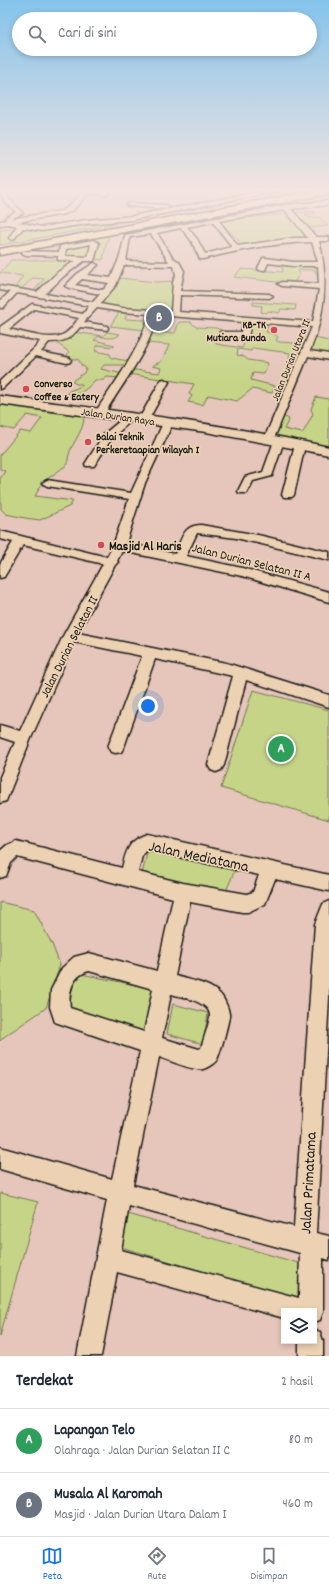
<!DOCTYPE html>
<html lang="id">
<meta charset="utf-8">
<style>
:root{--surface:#fff;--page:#f6f6f7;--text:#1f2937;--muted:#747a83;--line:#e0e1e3;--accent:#1a73e8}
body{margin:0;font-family:Dekko,sans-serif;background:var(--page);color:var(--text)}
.controls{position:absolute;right:12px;bottom:12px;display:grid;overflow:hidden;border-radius:0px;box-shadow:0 2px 6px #0003}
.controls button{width:36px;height:36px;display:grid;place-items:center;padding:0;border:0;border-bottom:1px solid var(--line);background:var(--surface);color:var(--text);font:20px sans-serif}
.you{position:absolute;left:148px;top:706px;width:14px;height:14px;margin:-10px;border:3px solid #fff;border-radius:50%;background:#1a73e8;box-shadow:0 0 0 6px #1a73e833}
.badge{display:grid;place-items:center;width:26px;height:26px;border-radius:50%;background:var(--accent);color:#fff;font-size:13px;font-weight:700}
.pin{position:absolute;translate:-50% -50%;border:2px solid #fff;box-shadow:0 1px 4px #0006}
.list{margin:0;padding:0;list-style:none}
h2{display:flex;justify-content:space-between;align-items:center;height:52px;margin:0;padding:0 16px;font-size:17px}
h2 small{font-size:13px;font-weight:400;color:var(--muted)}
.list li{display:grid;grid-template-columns:26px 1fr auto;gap:12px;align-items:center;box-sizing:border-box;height:64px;padding:0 16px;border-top:1px solid var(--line)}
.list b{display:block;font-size:15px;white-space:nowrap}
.list p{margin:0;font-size:13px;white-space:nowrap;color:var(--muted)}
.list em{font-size:13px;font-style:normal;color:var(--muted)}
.icon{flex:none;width:22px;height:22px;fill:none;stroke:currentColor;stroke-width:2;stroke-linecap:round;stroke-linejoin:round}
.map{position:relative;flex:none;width:329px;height:1356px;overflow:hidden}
.search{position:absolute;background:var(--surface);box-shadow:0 2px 6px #0003;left:12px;right:12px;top:12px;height:44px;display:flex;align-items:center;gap:10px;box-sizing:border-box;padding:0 14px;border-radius:22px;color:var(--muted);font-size:15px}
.sheet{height:180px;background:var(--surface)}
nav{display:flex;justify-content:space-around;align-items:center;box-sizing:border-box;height:56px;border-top:1px solid var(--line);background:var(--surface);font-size:11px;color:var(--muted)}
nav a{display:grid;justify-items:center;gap:2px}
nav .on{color:var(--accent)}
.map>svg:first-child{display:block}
.green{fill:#c6d488;stroke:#717852}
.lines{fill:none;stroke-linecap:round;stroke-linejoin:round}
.street-casing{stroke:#1c1c1c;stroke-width:3}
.secondary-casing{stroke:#1c1c1c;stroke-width:3}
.highway-casing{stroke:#1c1c1c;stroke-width:3}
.street{fill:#ecd2b3;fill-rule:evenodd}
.secondary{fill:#ecd2b3;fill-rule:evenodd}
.highway{fill:#f9deab;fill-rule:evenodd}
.poi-dot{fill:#d1495b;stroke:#ecd2b3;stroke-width:1.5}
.labels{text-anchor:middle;stroke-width:3.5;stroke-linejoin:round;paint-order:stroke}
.far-poi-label{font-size:11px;font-weight:bold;fill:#1c1c1c;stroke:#ecd2b3;text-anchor:start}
.far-street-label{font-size:11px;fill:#1c1c1c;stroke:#ecd2b3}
.poi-label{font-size:13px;font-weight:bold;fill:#1c1c1c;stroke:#ecd2b3;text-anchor:start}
.street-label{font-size:13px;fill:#1c1c1c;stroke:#ecd2b3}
.near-street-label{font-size:16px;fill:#1c1c1c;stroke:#ecd2b3}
</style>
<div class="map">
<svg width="329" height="1356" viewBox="0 0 329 1356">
<rect width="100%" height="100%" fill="#e6c5ba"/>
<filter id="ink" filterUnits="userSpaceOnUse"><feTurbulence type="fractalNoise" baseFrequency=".025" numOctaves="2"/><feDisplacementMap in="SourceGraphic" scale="8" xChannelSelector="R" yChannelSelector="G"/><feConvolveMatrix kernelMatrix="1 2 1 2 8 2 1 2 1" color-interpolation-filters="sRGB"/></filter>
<g filter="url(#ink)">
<path class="green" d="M314,211L316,213L305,214L309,218L319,217L328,226L309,228L294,213Z
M284,214L309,236L242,244L220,221Z
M102,222L116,224L0,245V230L27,228L36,231L81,223Z
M107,235L109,238L107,240L103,260L63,255L64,248L45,246Z
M62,259L80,260C68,271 57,285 44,294L33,292L44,279L33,278L20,290L14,289L23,276L0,273L11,260H61Z
M282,264H292L293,266L320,265L321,273H316L315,270H299V277L296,279L294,284L234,277L241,269L283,272Z
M119,278L156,282L174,281L171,313L99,305Z
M253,302L296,305L295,310L281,309L279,313L268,311L266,313L261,312L262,306L253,305Z
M120,311L127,312L125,319L145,320L147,313L153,314L145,330L110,326Z
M179,322H191L196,327L216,328L222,330L221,334H219L216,344L242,348L244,344L241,341C248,337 248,330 249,322L269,324L266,332L274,334L278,337L276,340L279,342L307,344L301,358L291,361L289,358L290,353L253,348L251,351L238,349L237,355L243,356L248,360L268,363L264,374L253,373L251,380L275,386L272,393L252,389L237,401L208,395L203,405L188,402L192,396L189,394L194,384L128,374L129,371L136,370L159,373L161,368L152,366L162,361L169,345L147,343L150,332L175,333Z
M73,332L103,336L107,332L120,334C115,340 106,338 99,336L94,340L114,345V347L98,345L95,351L110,354L111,358L129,361L126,365H104L101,369L123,374L119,378L107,377L104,380H95C87,389 80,396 67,394L69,391L82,386V384H76L72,381L84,373L86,368L81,365L79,360L66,357L69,352L57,343Z
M314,338L329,341V356L309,353Z
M316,397L329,399V447C310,442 291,441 272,437L283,416L289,419L284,429L302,433L304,431L313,414L311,409Z
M0,403L84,414C86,433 66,446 68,464L43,482L35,496L73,501L70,506L40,520L25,518L6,514L1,509L0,479L5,471L0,469V455L20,431L31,433L42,418L27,415L14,430L0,427Z
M253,690L329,710V820L221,788Z
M148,849L235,870L226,891L142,874Z
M0,902L34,910L52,944L60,965L46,1008L5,1036L0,1041Z
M81,974L155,989L146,1034L66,1011L71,987Z
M173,1004L208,1013L203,1044L167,1034Z
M1,1193L38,1202L0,1336V1196Z
M128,1214L305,1265L302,1301L121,1247Z"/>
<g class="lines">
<g class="street-casing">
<path id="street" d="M1,191H7L8,198L23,213L10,219L61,211L68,207L84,191H106L109,193L106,195L89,193L73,210L65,214L18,222L42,227L86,220L132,216L263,191H277L132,220L86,224L42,231L23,228L14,239L12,240L9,238L17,226L8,224L0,225V221L7,220L5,218L6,217L16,212L3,200Z
M329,201V205L291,209L316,237H329V241H319C329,279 325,315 310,351L329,354V360L308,356L273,441L269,442L264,439L312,327L251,322L248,337H223L220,336L219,334L220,332H241L243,322L157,315C150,349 123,383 105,413L100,416L95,413C114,383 141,349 149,314L122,312L97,308L84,322L107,326L108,328L107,330L80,327C70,339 65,342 49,342L41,352L70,358L71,360L70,362L67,363L36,356L3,388L0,389V381L37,346L40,341L0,333V327L32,304L83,314L89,306L17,293L3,308H0V301L10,292L0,290V286L37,292L58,272L75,261L58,260V256L26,255L22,253L23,251L59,252L60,246L93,240L99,243L94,261H84L64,276L45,294L93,302L100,294L69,288L65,286L77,274L94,263L98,265L87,275L111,278L120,256L125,235L286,205ZM285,210L308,238H294L238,246L219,221ZM213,222L232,247L205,254L197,239L187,227ZM181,228L191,240L200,259H203C239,250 274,243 312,242L318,262H293L266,258H263L258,268L259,270H265L268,263L293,266H318L319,284L282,282L278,284L282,286L319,289L313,322L179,312L180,295L269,298L273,296L269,294L180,291L184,271L179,262L172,257L157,233ZM151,234L169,262L126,261L130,237ZM91,244L88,257L65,256L66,249ZM124,265L174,266L176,275L173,282L171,311L122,308L100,304L116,285ZM82,279L109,283L103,290L75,285ZM34,309L79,318C75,323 70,331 64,334C53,342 22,332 9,329Z
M129,203L166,205L169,207L166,209L127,206V204Z
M164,379L169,382L149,419L147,421H141L139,419L161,380Z
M130,414L133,415L135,417L133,419L112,438L94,466H86L85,464L104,434L127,415Z
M168,420L173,423L145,483L126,543L175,554C182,539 183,525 201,525L258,535L329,552V560L236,538L197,533L186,556L242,568L329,592V602L242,576L122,551L117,561L118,562L115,565L78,633L226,663L329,695V707L246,680L224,765L221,770L216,772L211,770L208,765L233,676L155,659L124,747L121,752L116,753L111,752L108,747L142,656L74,642L31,738L8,796L6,801L0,803V777L15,742L0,737V725L20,731L63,636L103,564L23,545L4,577L0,578V564L13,542L0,539V531L107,557L113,546L129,499L47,486L42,483L47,480L131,493L163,423Z
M279,438L284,441L272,476L253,481L247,493H239L238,491L245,477L263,472L274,441Z
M300,442L305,445L294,495L292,497H284L282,495L295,445Z
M147,834L329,875V891L275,879L265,904L248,912H242L190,902L175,976C190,980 209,983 220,994C224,998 230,1011 229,1017C228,1023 220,1056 216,1061C213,1064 207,1068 203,1069C192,1071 169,1060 159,1057L133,1185L294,1227L315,924L323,904L329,901V997L316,1233L329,1236V1260L323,1258V1311L320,1320L314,1322V1311H284V1318L117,1272L101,1356H77L107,1200L0,1169V1147L112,1179L140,1051L55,1022L50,1007L51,990L62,968L74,957L89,953L157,971L173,898L17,857L11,863L6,876L0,878V851L7,845L16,841L122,868C126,851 129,840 147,834ZM147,850L259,875L253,892L247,894L183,883L138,872L142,856ZM89,971L153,989L144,1032L70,1008C68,993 72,975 89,971ZM171,994C182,997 212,1002 210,1017C208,1027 204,1038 201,1048L199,1049L162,1038ZM129,1206L300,1253L299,1298L121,1250Z
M314,1330L320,1332L323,1341V1356H299V1341H314Z"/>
</g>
<g class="secondary-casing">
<path id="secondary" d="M0,396C110,410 220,423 329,447V455L206,432L0,404Z"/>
</g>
<g class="highway-casing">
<path id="highway" d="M312,191H329V194L0,255V249Z"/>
</g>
<use href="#street" class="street"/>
<use href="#secondary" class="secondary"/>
<use href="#highway" class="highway"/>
</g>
</g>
<linearGradient id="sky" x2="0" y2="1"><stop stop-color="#85c3ec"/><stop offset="0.5" stop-color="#f4e5e0"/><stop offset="1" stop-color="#f4e5e0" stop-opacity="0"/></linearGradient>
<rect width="329" height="381" fill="url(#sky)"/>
<g class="poi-dot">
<circle cx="274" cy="330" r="4"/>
<circle cx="26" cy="389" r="4"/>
<circle cx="88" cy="442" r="4"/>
<circle cx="101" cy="545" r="4"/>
</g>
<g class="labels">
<g class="far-poi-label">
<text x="266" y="328" text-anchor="end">KB-TK<tspan x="266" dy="13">Mutiara Bunda</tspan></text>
<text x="34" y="387">Converso<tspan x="34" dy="13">Coffee &amp; Eatery</tspan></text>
<text x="96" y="440">Balai Teknik<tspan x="96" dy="13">Perkeretaapian Wilayah I</tspan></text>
</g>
<g class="far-street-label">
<text transform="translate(290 360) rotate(-68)" y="4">Jalan Durian Utara II</text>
<text transform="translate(118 416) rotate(8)" y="4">Jalan Durian Raya</text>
</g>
<g class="poi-label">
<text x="109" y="550">Masjid Al Haris</text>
</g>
<g class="street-label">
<text transform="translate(252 561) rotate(14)" y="5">Jalan Durian Selatan II A</text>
<text transform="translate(68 646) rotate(-63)" y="5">Jalan Durian Selatan II</text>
</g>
<g class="near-street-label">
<text transform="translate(199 855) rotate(12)" y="6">Jalan Mediatama</text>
<text transform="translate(307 1183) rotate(-87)" y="6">Jalan Primatama</text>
</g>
</g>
</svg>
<div class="controls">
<button><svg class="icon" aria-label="layers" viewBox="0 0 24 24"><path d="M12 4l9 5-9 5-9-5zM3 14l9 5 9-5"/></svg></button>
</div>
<div class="you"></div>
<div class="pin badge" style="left:281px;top:749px;background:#2e9e5b">A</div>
<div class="pin badge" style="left:159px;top:318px;background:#6b7280">B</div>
<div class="search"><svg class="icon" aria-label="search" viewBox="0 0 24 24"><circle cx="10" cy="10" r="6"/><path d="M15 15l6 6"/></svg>Cari di sini</div>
</div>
<section class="sheet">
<h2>Terdekat<small>2 hasil</small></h2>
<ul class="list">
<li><span class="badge" style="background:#2e9e5b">A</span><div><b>Lapangan Telo</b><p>Olahraga · Jalan Durian Selatan II C</p></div><em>80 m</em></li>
<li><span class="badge" style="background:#6b7280">B</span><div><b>Musala Al Karomah</b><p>Masjid · Jalan Durian Utara Dalam I</p></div><em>460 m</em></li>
</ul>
</section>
<nav>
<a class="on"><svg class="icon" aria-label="map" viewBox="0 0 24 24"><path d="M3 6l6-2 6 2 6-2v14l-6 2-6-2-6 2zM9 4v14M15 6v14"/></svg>Peta</a>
<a><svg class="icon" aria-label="directions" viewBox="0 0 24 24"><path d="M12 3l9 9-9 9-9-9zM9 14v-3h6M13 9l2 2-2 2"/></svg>Rute</a>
<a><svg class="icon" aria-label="saved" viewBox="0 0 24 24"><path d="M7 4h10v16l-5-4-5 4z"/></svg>Disimpan</a>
</nav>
